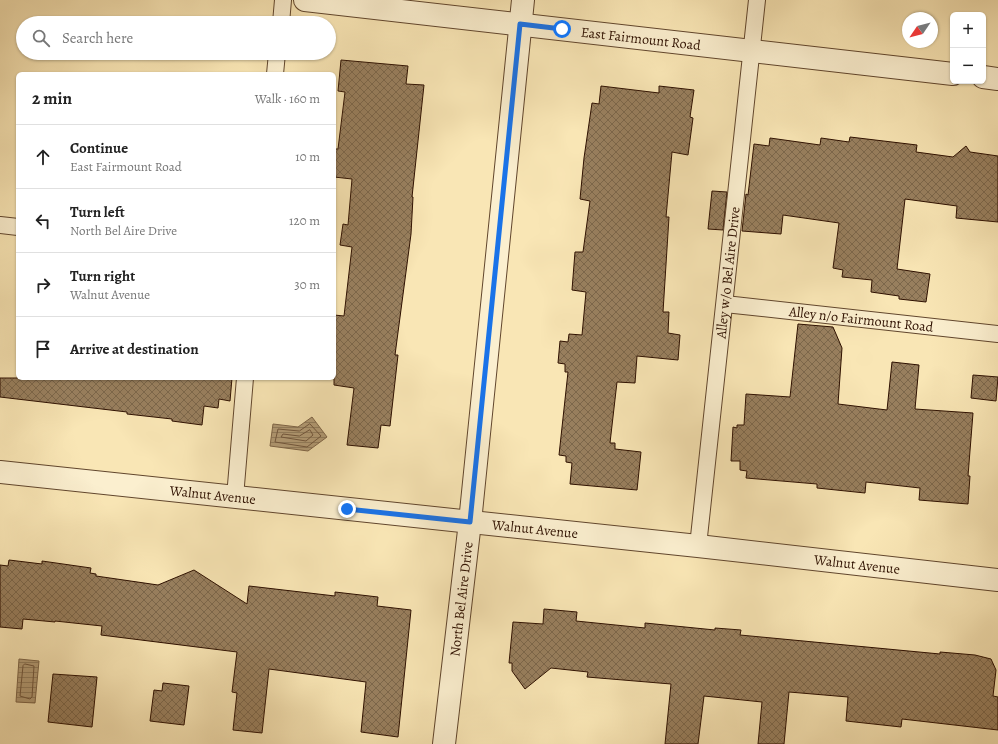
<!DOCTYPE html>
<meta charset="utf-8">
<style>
:root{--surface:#fff;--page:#f2f2f2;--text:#222;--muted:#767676;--line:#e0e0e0}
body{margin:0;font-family:Alegreya,serif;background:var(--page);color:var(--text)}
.controls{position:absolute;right:12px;top:12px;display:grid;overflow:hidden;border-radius:6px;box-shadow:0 1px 3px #0004}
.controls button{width:36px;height:36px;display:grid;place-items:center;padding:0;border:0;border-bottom:1px solid var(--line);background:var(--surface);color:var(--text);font:20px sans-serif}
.compass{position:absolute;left:902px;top:12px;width:36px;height:36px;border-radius:50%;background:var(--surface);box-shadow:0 1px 3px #0004;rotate:235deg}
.stop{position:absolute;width:12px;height:12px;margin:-9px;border:3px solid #1a73e8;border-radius:50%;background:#fff}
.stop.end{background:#1a73e8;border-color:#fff;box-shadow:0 1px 4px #0008}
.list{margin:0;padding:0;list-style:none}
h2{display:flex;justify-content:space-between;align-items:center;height:52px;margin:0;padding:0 16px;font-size:17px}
h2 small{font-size:13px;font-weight:400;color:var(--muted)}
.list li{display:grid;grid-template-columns:26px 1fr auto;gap:12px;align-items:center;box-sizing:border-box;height:64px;padding:0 16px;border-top:1px solid var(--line)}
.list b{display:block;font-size:15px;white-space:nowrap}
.list p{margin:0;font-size:13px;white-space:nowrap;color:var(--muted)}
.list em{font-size:13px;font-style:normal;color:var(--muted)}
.icon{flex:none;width:22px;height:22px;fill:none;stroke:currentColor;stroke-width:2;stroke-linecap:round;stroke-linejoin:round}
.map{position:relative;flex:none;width:998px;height:744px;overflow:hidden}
.search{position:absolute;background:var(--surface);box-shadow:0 1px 3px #0004;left:16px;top:16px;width:320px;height:44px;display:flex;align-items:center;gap:10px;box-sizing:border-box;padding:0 14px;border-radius:22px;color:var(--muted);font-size:15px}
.panel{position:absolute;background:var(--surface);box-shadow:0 1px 3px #0004;left:16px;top:72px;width:320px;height:308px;border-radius:6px}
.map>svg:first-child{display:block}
.water{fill:url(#water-rules);stroke:#7e6547}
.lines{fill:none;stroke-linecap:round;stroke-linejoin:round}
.shore{stroke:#71563c;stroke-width:1}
.building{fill:url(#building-cross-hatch);stroke:#2e1000}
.lane-casing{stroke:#61462d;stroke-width:18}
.street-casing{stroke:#61462d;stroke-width:24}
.lane{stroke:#fbefcf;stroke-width:16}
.street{stroke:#fbefcf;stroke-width:22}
.route{stroke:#1a73e8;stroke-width:5}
.labels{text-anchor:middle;stroke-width:3.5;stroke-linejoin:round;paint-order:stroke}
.street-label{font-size:14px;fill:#2e1000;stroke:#fbefcf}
</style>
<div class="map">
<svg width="998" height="744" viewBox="0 0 998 744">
<defs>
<pattern id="water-rules" width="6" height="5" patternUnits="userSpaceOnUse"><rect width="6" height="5" fill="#b49d77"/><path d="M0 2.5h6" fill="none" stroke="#937f5f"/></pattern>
<pattern id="building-cross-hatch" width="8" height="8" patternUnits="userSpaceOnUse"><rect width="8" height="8" fill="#987f5e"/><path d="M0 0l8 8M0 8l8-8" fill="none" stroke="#7c674b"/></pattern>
</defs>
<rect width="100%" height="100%" fill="#f9e6b5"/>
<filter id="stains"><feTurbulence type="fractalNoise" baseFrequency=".005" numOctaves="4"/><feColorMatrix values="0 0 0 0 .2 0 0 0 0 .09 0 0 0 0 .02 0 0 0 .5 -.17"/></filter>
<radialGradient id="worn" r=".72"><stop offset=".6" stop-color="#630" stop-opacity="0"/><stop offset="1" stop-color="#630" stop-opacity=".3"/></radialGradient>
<path class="water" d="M312,417L327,437L308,451L270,446L273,424L298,427Z
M19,659L39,661L35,703L16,702Z"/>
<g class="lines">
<path class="shore" d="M310,424L321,436L307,447L275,442L278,429L299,431Z
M310,430L313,435L306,441L281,437L283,434L299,436Z
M25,664L34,666L32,697L30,699L20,696L23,666Z"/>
</g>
<path class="building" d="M341,60L408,66L406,84L424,85L412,197H413L411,234L395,355H398L390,426L381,425L378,448L347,445L354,388L334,385V315L344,316L352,247L340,245L343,224L348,225L352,179L334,177V149H338L345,92L338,91Z
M601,86L659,93V86L694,90L690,117L693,118L688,155L672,152L666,217H669L663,312H669L668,333L680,335L678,360L637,356L635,383L617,382L610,443H615V449L641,452L637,490L570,484L572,463L566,462V456L559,455L568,372H565V364L558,363L560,341L568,342L569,334L582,335L586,292L572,290L575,252H583L590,201L580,199L584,158L592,103L599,104Z
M850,137L917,145L916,152L953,157L966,146L970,152L998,156V222L956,218L957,206L905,199L897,269L930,274L926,302L899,299V296L871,292L872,280L842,277L843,270L833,268L839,223L783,215L781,234L742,231L746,194L748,195L754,144L769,146L770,138L820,145L821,138L849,142Z
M712,191L727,192L723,230L708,229Z
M798,324L833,327L842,348L838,404L887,410L892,362L919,365L915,409L973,413L968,476H970L968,504L919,500L920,488L866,482L865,493L817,488V484L746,478L747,471L740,470V461H731L733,427L737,428V425H744L746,394L790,397Z
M973,375L998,377L996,401L971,398Z
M0,378H232L230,401L219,399L218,408L204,406L202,425L172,421V419L127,414V412L0,397Z
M9,560L42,564V561L91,568L90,573L96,574V576L158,585L194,570L247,604L249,586L335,596V592L378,597L377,606L411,610L398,737L361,732L366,682L269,669L262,733L233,730L237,693L232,692L237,652L101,635L102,626L55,621V622L23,619L22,629L0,627V565L8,566Z
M544,609L577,612L576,621L645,628V623L715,630V628L741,630L740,635L940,654V652L975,655L991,659L996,670L993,696L998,697V730L902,719L901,727L846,721L848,697L789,692L784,744H758L762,702L704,696L698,744H665L671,684L587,677L588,672L551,668L525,689L512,671V663H509L513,622L543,624Z
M53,674L97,677L92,727L48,722Z
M163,683L189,686L184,725L150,721L154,690L162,691Z"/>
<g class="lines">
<g class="lane-casing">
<g id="lane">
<path d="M281,23L283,0"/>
<path d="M275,74L277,53"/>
<path d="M0,225L18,227"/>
<path id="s1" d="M725,304L998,334"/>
<path d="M235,497L245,378"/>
<path id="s2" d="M698,546L757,0"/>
</g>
</g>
<g class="street-casing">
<g id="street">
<path id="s3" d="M305,0L953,74"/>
<path d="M983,77L998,79"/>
<path id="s4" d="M0,472L698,546L998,580"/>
<path id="s5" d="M444,744L470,522L523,0"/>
</g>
</g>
<use href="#lane" class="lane"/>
<use href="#street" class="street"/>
</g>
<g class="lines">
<path class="route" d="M347,509L470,522L520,24L562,29"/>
</g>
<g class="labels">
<g class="street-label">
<text dy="5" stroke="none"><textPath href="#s3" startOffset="338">East Fairmount Road</textPath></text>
<text dy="5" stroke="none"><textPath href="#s2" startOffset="275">Alley w/o Bel Aire Drive</textPath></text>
<text dy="5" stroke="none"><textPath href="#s1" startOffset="137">Alley n/o Fairmount Road</textPath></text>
<text dy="5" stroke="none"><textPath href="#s4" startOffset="214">Walnut Avenue</textPath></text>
<text dy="5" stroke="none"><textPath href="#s4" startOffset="538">Walnut Avenue</textPath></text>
<text dy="5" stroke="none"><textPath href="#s4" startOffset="862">Walnut Avenue</textPath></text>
<text dy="5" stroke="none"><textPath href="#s5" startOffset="146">North Bel Aire Drive</textPath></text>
</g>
</g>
<rect width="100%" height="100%" filter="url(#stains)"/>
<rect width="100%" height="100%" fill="url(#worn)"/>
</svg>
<div class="controls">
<button>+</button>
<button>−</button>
</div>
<svg class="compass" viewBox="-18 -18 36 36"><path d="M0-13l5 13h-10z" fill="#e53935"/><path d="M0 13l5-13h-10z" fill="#767676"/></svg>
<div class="stop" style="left:562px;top:29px"></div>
<div class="stop end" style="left:347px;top:509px"></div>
<div class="search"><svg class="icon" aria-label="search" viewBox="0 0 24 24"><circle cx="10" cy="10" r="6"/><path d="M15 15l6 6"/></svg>Search here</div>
<section class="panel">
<h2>2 min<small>Walk · 160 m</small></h2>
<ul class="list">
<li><svg class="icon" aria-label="ahead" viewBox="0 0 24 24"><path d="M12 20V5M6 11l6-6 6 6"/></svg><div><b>Continue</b><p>East Fairmount Road</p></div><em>10 m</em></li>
<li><svg class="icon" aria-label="left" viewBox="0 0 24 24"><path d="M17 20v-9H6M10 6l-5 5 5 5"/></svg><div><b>Turn left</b><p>North Bel Aire Drive</p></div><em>120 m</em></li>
<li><svg class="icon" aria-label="right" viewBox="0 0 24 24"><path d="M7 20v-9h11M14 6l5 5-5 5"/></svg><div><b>Turn right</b><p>Walnut Avenue</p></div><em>30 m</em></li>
<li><svg class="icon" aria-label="arrive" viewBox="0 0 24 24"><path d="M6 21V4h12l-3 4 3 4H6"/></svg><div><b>Arrive at destination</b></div></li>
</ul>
</section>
</div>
